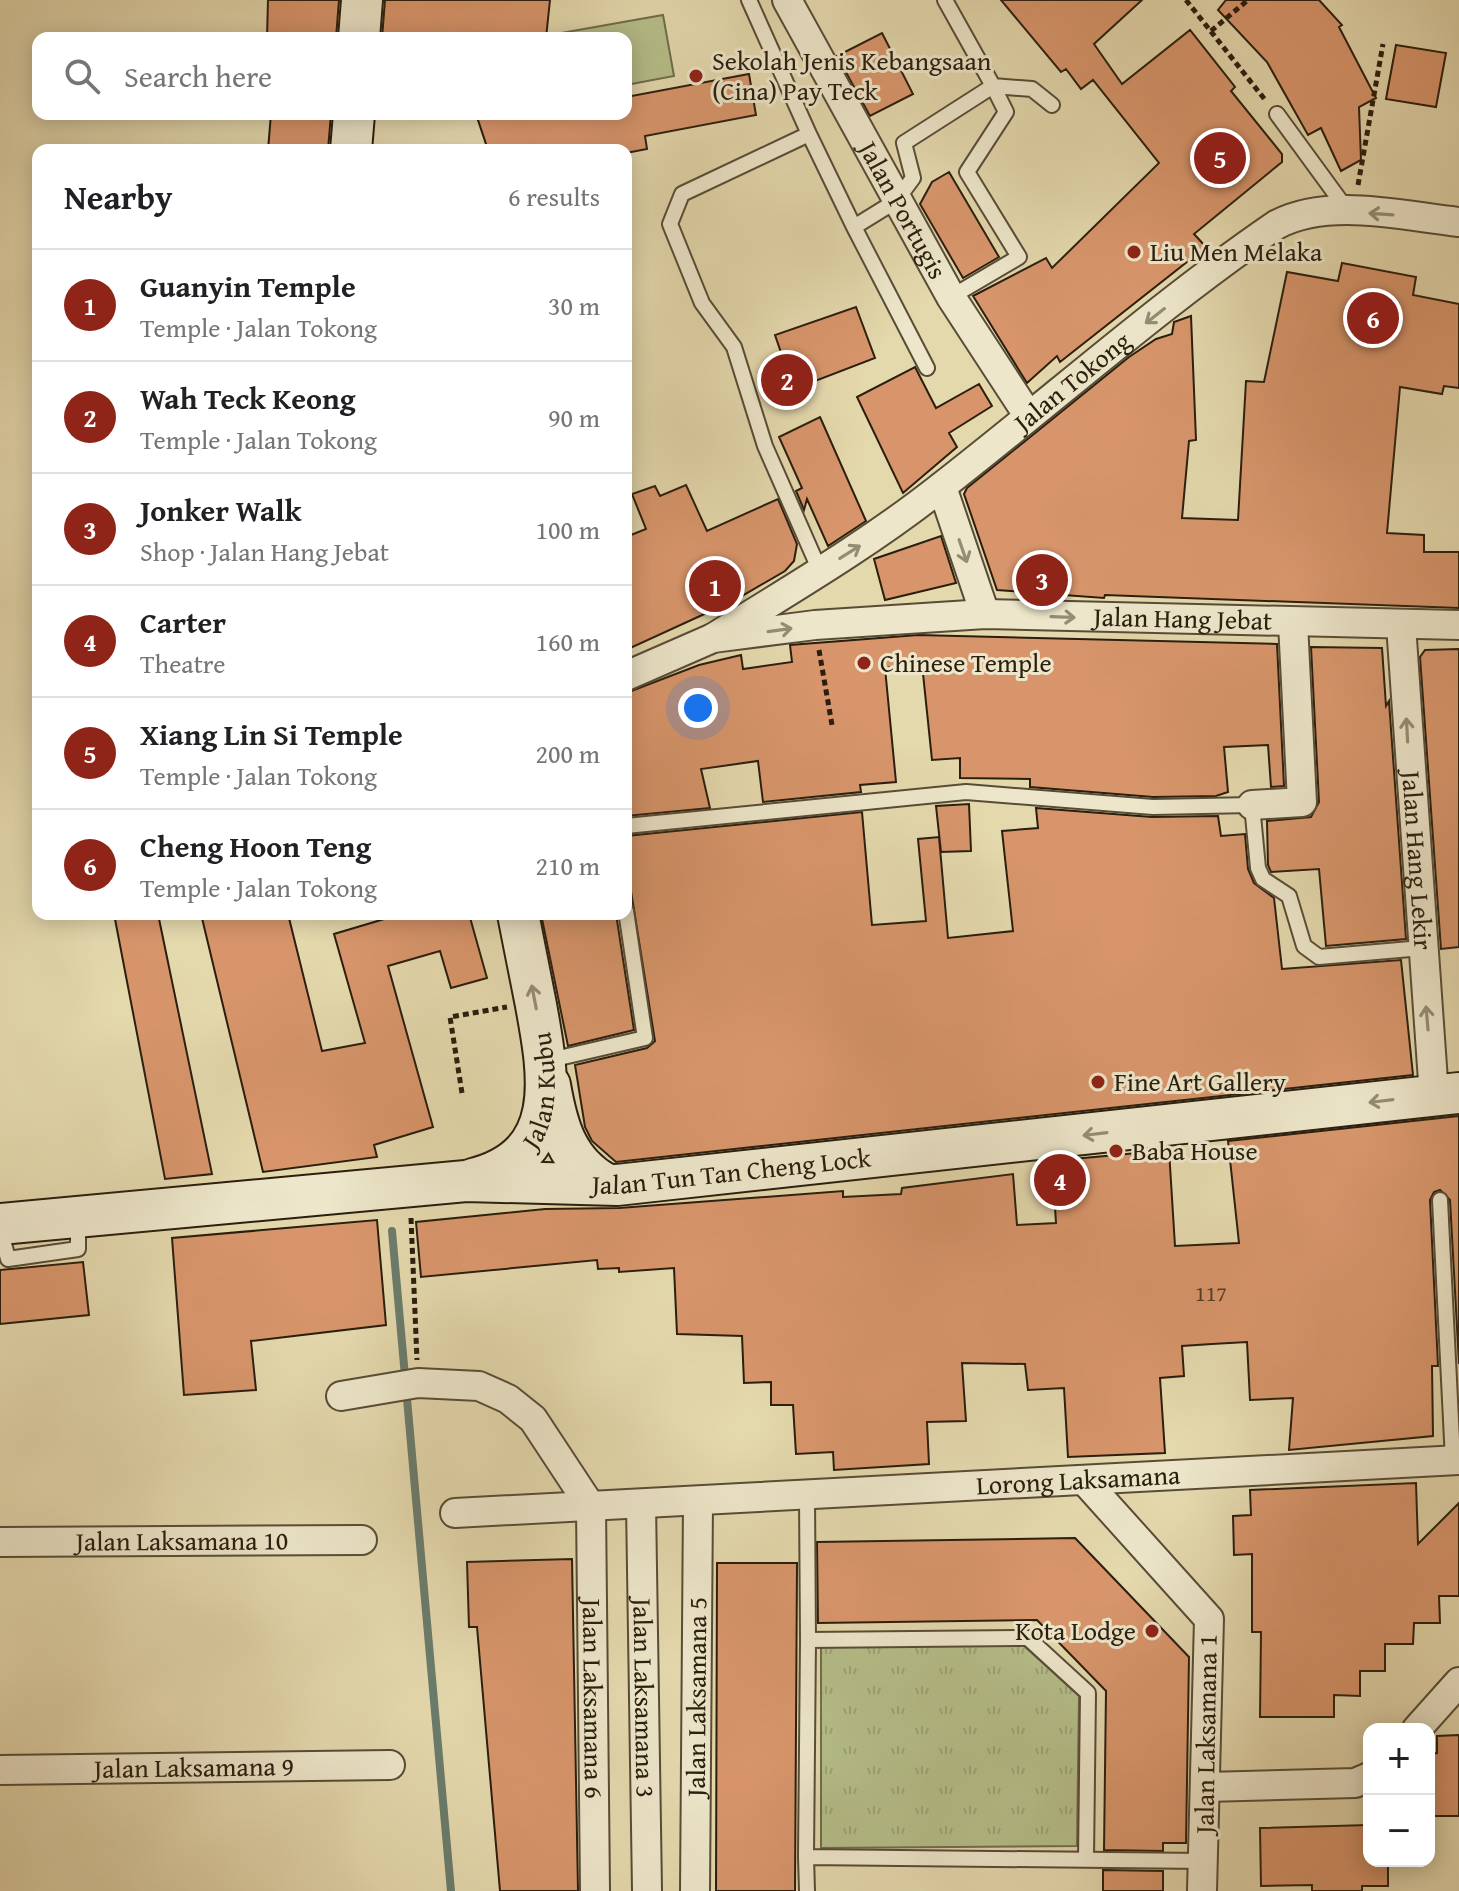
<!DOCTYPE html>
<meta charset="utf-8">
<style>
:root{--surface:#fff;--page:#f6f6f6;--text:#202124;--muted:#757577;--line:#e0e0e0;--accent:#8f2418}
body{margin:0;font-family:"Gentium Book Plus",serif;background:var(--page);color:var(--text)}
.controls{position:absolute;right:24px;bottom:24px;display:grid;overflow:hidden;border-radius:16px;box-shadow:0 4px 20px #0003}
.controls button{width:72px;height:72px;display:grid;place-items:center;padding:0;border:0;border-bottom:2px solid var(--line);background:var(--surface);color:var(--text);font:40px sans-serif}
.you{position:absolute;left:698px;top:708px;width:28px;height:28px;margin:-20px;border:6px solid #fff;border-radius:50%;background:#1a73e8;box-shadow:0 0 0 12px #1a73e833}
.badge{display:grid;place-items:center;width:52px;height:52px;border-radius:50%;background:var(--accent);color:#fff;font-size:26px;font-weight:700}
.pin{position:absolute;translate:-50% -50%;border:4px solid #fff;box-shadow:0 2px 8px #0006}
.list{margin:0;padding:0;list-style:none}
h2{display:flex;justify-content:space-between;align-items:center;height:104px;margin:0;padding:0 32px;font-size:34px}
h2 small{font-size:26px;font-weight:400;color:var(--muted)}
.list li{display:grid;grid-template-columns:52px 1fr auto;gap:24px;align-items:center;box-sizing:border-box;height:112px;padding:0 32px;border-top:2px solid var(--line)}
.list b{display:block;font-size:30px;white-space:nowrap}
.list p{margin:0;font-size:26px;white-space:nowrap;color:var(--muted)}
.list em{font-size:26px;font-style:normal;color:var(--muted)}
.icon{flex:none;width:44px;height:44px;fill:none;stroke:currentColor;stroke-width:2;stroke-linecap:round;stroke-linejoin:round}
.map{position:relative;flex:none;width:1459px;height:1891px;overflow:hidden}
.search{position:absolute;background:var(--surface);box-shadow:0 4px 20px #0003;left:32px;top:32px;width:600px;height:88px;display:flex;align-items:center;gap:20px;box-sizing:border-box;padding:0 28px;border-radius:16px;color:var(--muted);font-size:30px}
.panel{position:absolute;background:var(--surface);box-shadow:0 4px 20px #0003;left:32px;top:144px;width:600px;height:776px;border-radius:16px}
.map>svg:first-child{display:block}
.grass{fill:url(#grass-tufts);stroke:#706e4c;stroke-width:2}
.garden{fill:#b5be89;stroke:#706e4c;stroke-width:2}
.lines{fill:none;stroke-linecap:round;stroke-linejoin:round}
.stream{stroke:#6a7c6c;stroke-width:8}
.building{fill:#d8956b;stroke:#2a1e0e;stroke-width:2}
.lane-casing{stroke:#584c36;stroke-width:18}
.street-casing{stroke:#584c36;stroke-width:32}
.secondary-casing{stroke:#2a1e0e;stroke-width:44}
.path{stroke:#2a1e0e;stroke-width:5;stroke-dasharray:6 4;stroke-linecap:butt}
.lane{stroke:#ede6ca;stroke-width:14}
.street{stroke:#ede6ca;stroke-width:28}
.secondary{stroke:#ede6ca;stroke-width:40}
.oneway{stroke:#958c75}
.poi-dot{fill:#8f2418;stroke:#ede6ca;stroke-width:3}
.labels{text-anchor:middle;stroke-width:6;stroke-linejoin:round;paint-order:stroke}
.number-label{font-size:22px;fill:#563c25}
.poi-label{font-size:26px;fill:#2a1e0e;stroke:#ede6ca;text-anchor:start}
.street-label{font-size:26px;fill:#2a1e0e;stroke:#ede6ca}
</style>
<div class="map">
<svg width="1459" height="1891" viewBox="0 0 1459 1891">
<defs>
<pattern id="grass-tufts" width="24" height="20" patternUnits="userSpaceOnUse" patternTransform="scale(2)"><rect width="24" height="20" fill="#b5be89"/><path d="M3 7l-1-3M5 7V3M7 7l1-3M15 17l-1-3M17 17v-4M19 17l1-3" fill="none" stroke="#9ca375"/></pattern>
</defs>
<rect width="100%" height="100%" fill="#e4d8ad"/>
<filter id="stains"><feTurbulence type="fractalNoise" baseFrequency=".0025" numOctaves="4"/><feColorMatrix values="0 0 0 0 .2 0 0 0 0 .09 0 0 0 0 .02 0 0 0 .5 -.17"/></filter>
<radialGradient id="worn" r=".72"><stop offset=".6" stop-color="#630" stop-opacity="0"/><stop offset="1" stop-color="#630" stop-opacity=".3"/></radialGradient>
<path class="grass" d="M1023,1645L1079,1696L1077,1846L821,1848V1647Z"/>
<path class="garden" d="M663,15L674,76L626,85V38H562L561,33Z"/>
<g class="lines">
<path class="stream" d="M392,1231L451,1891"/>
</g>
<path class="building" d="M268,0H339L336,38H267Z
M385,0H550L546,38H382Z
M1001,0H1142L1094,44L1122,84L1190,30L1235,87L1231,91L1282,154V162L1194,234L1206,247L1060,362L1057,356L1027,383L973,296L1046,258L1052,268L1159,163L1093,80L1081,89L1066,69L1061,72Z
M1226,0H1319L1342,25L1339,27L1376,98L1359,107L1361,160L1341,171L1321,128L1308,135L1267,62L1218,10Z
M882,33L913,94L870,116L837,56Z
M1396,45L1446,53L1436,107L1386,99Z
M749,74L756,115L645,136L647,149L626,153V150H488L476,114H626V97Z
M271,114H331L328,150H268Z
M949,172L999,257L963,278L920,204L932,182Z
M1342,263L1416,277L1413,295L1459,304V388L1444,386L1442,394L1400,387L1387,533L1424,535V552H1459V608L1105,595L1104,598L997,590L964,494L967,488L1129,357L1156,339L1172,334L1174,322L1191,316L1196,440L1189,441L1182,518L1238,520L1246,381L1264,382L1287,272L1338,281Z
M856,307L875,358L771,398L764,378L787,370L775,335Z
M915,367L936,408L979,384L992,406L949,433L957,447L903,493L857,397Z
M820,417L866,521L828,546L807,499L804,510L796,491L802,488L779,437Z
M686,485L707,531L778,499L797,544L794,561L785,571L735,600L626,650V537L646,529L632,494L655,486L660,496Z
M941,536L956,583L885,600L874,559Z
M918,635L1277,644L1284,786L1271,787L1268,745L1224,747L1228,792L1216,796L1153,797L1030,787V779L960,778V758L932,760L922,664L885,668L896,782L860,785L861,792L763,802L758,761L701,769L710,808L626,816V693L699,665L741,655L743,669L792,662L790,645Z
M1311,647L1382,648L1386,706L1389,701L1406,939L1326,946L1319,869L1271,872L1268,865L1267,821L1311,817L1319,802Z
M1459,649V947L1441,949L1420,657L1425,650Z
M969,804L971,851L941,852L936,806Z
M1036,808L1152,817L1218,816L1221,836L1245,834L1248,869L1254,883L1274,898L1282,969L1401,960L1413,1075L616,1162L592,1141L585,1127L575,1065L647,1048L655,1041L626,860V836L862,812L872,925L926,921L918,839L939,837L948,938L1013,931L1002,831L1038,828Z
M114,914H158L212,1174L165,1179Z
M201,914H288L322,1051L365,1043L334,934L401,914H469L487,978L451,988L440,951L388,966L433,1127L374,1145L377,1157L263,1172Z
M541,914H616L634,1030L568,1046Z
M1459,1116V1364L1450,1200L1440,1190L1434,1192L1430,1200L1438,1366H1432L1433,1436L1289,1450L1293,1398L1250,1400L1247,1342L1212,1344L1182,1346L1184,1376L1160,1378L1165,1453L1068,1457L1064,1388L1028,1390L1025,1364L962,1363L966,1421L927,1422L929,1464L834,1470L833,1452L796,1454L793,1405H771V1382L744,1383L742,1336L677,1334L674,1268L619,1272V1268L598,1269L597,1260L421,1277L416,1222L545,1209L619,1208L843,1191V1197L901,1194L902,1188L1013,1174L1017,1225L1056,1223L1052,1161L1169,1150L1175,1246L1239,1243L1228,1141Z
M377,1220L386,1325L251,1341L256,1390L184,1395L172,1238Z
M83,1262L89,1315L0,1324V1270Z
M1416,1483L1418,1544L1459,1503V1596H1439L1440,1623H1414L1413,1644H1385V1671H1360V1696L1334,1695V1717H1260L1261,1632H1252V1554L1234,1555L1233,1516L1251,1515L1250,1490Z
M1075,1538L1189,1657L1186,1843H1163V1851L1104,1850L1106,1691L1037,1620L818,1623L817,1542Z
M572,1559L578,1891H500L477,1627H469L467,1562Z
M717,1563H797L795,1891H716Z
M1459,1735V1816H1429V1754L1437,1753V1736Z
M1369,1825V1861H1388V1886H1362V1891H1312V1885L1261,1886L1260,1828Z
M1103,1870L1163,1871V1891H1103Z"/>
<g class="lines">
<g class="lane-casing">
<path id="lane" d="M749,0L809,134
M945,0L993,86L1032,89L1052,105
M1277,114L1342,203L1340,211
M854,227L927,368
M820,571L765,446L734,347L702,303L670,224L682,194L809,134L854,227L896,201L913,178L904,143L993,86L1006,112L967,172L1019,257L951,297
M626,826L966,792L1153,807L1252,805L1258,868L1263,879L1289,896L1304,946L1319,957L1422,948
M546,1061L645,1038L626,911
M1440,1200L1453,1460H1456
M0,1228L8,1259L78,1249V1221
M807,1496L808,1640
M806,1857L807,1891
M1086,1859L1088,1693L1028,1638L808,1640L806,1857L1203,1861"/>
</g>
<g class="street-casing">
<g id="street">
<path id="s1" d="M787,0L951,297L1028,415"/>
<path d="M942,487L985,614"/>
<path id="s2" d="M1401,625L1434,1095"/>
<path id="s3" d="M713,638C790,590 869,544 941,487C1053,400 1159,305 1276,225C1329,197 1402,216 1459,222"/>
<path id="s4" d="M626,676L713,638L815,625L985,614L1459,625"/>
<path d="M1252,805L1302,802L1293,623"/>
<path id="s5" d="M341,1396L418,1383L479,1386L508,1399L533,1419L591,1507L595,1891"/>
<path d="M1084,1480L1209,1619L1202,1891"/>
<path id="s6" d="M641,1504L647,1891"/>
<path id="s7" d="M455,1513L1459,1460"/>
<path id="s8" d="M0,1542L362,1540"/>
<path d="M1417,1729L1459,1682"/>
<path id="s9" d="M0,1770L390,1765"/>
<path d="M1206,1787L1355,1783L1369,1777"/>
<path id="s10" d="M695,1891L698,1502"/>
</g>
</g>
<g class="secondary-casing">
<g id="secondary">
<path d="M359,38L362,0"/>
<path d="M351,150L354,114"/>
<path d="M550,1085C557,1126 567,1163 606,1184"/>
<path id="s11" d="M473,1179C564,1156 549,1076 536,1005C530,975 524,944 518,914"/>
<path id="s12" d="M0,1224L466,1181L617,1185L1459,1093"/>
</g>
</g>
<path class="path" d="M1186,0L1266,101
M1211,31L1248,0
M1358,185L1383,44
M819,650L832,725
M462,1093L450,1017L507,1007
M411,1218L417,1360"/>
<use href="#lane" class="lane"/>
<use href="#street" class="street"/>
<use href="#secondary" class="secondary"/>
</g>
<defs><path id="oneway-shaft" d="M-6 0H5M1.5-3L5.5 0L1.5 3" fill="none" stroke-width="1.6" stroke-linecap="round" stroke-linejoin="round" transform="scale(2)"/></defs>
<g class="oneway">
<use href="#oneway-shaft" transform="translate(1381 214) rotate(-176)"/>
<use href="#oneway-shaft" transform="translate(1155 316) rotate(142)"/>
<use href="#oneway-shaft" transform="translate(963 551) rotate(71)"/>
<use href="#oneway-shaft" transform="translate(850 552) rotate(-32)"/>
<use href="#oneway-shaft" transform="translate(1063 617) rotate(2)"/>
<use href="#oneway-shaft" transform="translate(780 630) rotate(-8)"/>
<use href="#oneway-shaft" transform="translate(1407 730) rotate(-93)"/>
<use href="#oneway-shaft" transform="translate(534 997) rotate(-101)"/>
<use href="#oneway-shaft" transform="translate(1427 1018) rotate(-95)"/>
<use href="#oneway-shaft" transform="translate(1381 1101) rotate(173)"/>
<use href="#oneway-shaft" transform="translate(1095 1134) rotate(173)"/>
</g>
<g class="poi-dot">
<circle cx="696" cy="76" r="8"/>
<circle cx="1134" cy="252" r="8"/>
<circle cx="864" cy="663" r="8"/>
<circle cx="1098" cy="1082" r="8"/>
<circle cx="1116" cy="1151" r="8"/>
<circle cx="1152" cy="1631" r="8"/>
</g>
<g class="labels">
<g class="number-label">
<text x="1211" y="1301">117</text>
</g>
<g class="poi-label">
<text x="712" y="70">Sekolah Jenis Kebangsaan<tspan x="712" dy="30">(Cina) Pay Teck</tspan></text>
<text x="1150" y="261">Liu Men Melaka</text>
<text x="880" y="672">Chinese Temple</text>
<text x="1114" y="1091">Fine Art Gallery</text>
<text x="1132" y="1160">Baba House</text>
<text x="1136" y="1640" text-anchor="end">Kota Lodge</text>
</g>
<g class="street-label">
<text dy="9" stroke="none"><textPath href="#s1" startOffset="240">Jalan Portugis</textPath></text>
<text dy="9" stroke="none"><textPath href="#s3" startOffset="442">Jalan Tokong</textPath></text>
<text dy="9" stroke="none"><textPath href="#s4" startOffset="566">Jalan Hang Jebat</textPath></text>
<text dy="9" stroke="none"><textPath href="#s2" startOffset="236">Jalan Hang Lekir</textPath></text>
<text dy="9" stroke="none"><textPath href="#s11" startOffset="124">Jalan Kubu</textPath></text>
<text dy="9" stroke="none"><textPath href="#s12" startOffset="734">Jalan Tun Tan Cheng Lock</textPath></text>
<text dy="9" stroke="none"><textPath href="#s7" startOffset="624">Lorong Laksamana</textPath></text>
<text dy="9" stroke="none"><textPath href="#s8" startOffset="182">Jalan Laksamana 10</textPath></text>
<text dy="9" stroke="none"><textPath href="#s10" startOffset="194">Jalan Laksamana 5</textPath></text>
<text dy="9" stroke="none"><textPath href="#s6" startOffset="194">Jalan Laksamana 3</textPath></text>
<text dy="9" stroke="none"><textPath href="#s5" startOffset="500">Jalan Laksamana 6</textPath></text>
<text transform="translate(1206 1734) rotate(-89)" y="9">Jalan Laksamana 1</text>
<text dy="9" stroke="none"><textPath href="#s9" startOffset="194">Jalan Laksamana 9</textPath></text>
</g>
</g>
<rect width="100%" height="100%" filter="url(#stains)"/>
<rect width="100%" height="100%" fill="url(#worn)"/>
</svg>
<div class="controls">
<button>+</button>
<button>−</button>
</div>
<div class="you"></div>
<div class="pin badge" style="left:715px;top:586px">1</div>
<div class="pin badge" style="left:787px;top:380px">2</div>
<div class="pin badge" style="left:1042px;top:580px">3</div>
<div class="pin badge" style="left:1060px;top:1180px">4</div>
<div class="pin badge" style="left:1220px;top:158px">5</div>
<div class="pin badge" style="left:1373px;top:318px">6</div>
<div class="search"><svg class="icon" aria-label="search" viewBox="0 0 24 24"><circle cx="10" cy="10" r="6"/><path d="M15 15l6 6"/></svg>Search here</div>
<section class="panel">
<h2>Nearby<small>6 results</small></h2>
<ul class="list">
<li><span class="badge">1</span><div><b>Guanyin Temple</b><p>Temple · Jalan Tokong</p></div><em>30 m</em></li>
<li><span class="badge">2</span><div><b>Wah Teck Keong</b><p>Temple · Jalan Tokong</p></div><em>90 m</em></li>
<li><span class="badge">3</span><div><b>Jonker Walk</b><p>Shop · Jalan Hang Jebat</p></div><em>100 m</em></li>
<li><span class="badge">4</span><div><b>Carter</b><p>Theatre</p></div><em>160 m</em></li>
<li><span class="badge">5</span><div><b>Xiang Lin Si Temple</b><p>Temple · Jalan Tokong</p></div><em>200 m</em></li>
<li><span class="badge">6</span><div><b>Cheng Hoon Teng</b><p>Temple · Jalan Tokong</p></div><em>210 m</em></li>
</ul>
</section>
</div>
